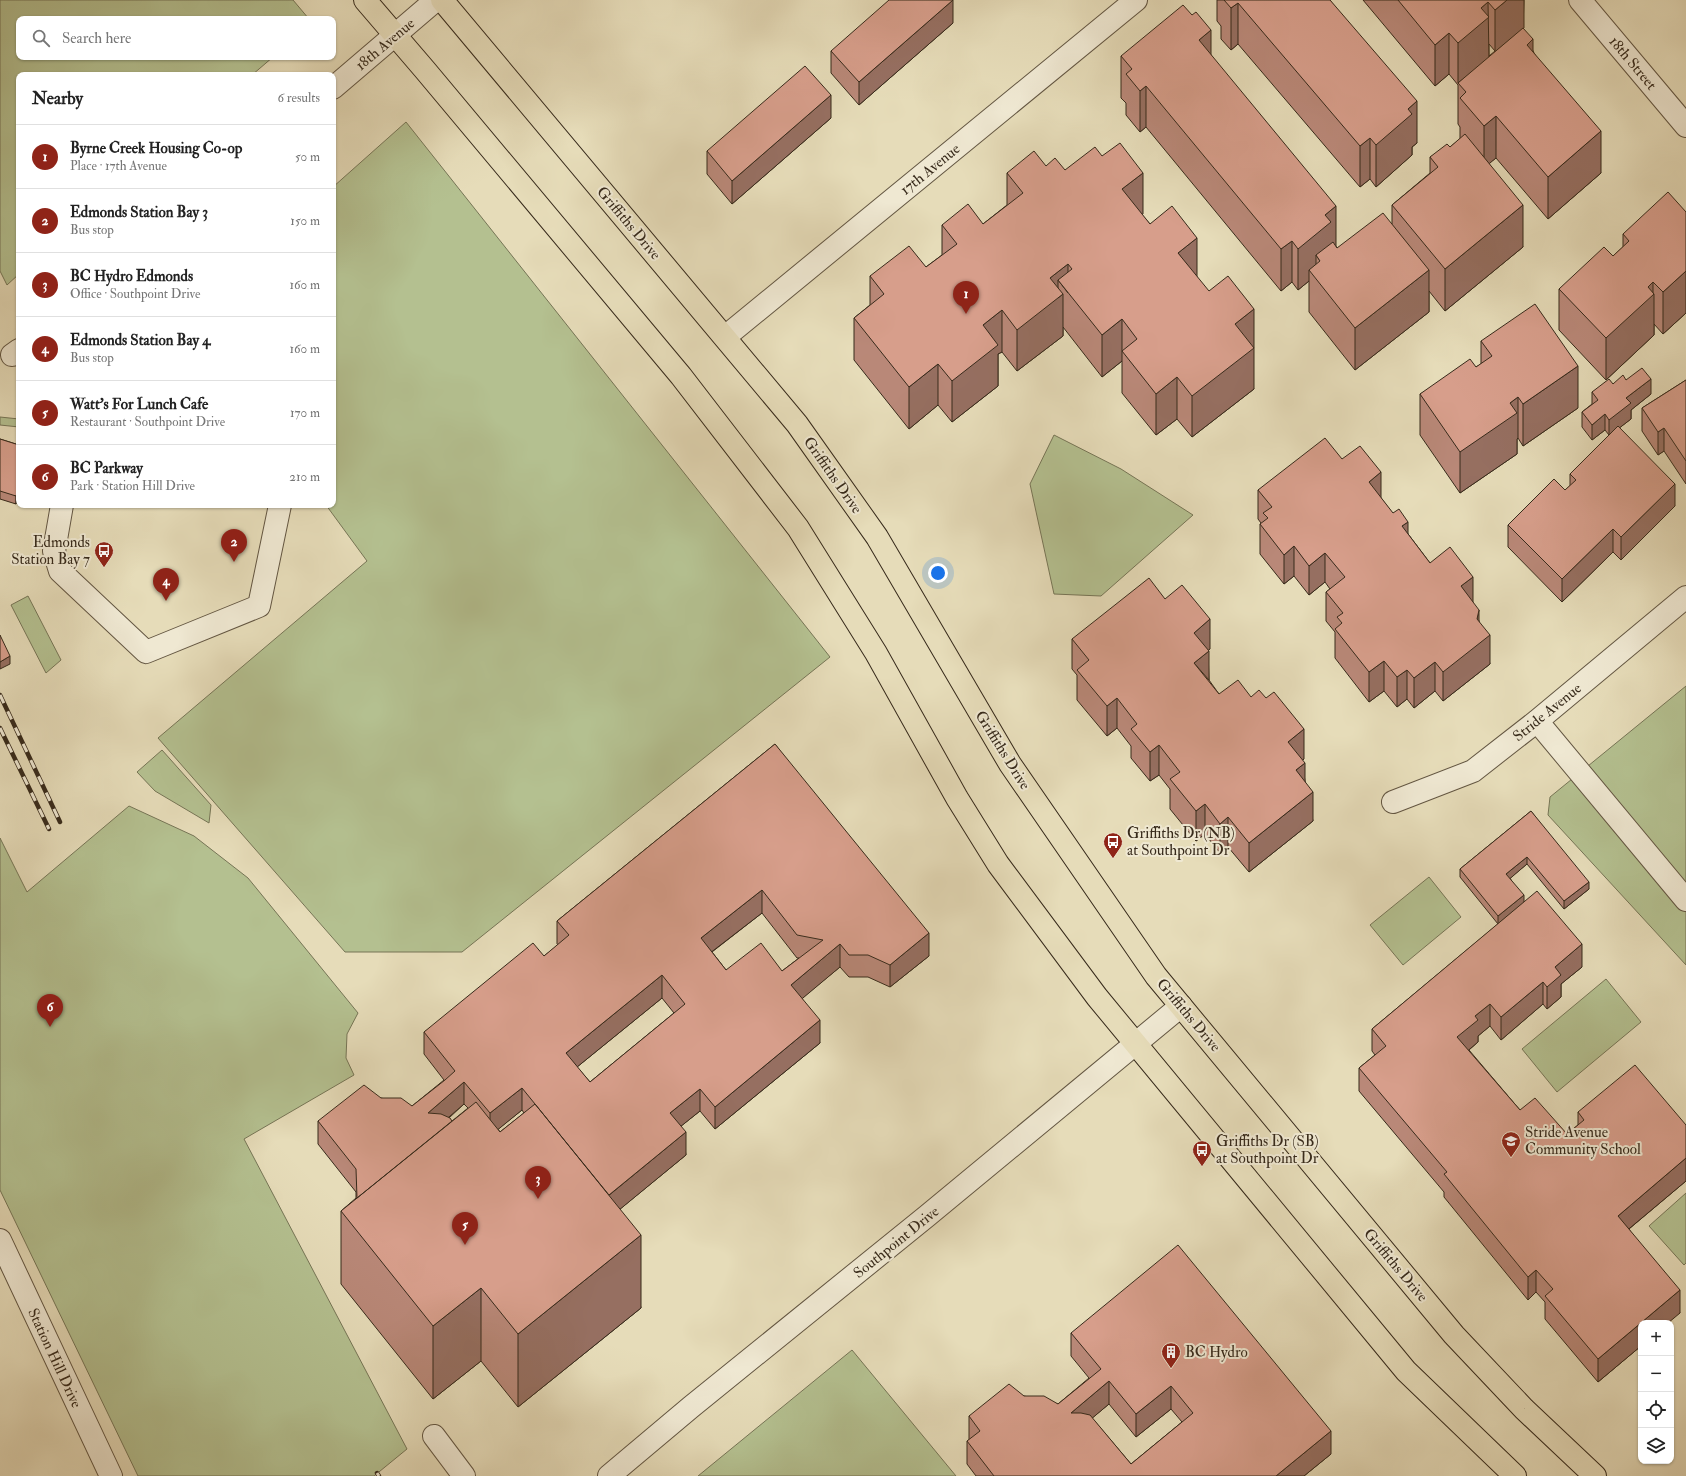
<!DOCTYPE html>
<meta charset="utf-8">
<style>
:root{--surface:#fff;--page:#f2f2f2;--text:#222;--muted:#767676;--line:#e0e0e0;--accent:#8f2418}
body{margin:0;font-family:"IM FELL Double Pica",serif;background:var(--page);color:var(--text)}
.controls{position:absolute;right:12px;bottom:12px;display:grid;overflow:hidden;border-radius:8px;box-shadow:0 1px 3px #0004}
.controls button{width:36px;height:36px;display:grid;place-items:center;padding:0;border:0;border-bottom:1px solid var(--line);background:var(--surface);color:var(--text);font:20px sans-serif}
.you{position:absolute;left:938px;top:573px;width:14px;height:14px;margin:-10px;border:3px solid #fff;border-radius:50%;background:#1a73e8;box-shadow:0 0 0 6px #1a73e833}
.badge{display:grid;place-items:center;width:26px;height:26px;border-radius:50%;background:var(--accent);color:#fff;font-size:13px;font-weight:700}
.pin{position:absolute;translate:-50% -33px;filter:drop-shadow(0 1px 2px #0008)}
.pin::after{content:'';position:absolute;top:21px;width:14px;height:12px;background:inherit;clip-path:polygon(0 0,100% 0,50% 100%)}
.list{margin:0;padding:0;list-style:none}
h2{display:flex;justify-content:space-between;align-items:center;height:52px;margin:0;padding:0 16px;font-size:17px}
h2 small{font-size:13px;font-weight:400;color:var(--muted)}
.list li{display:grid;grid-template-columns:26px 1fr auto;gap:12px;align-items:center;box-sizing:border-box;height:64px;padding:0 16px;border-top:1px solid var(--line)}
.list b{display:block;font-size:15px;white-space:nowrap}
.list p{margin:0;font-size:13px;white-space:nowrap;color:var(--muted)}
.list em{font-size:13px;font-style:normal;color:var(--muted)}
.icon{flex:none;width:22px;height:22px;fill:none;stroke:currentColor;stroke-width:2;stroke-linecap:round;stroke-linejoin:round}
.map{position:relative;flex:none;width:1686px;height:1476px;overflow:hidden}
.search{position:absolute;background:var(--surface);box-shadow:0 1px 3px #0004;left:16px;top:16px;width:320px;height:44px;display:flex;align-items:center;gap:10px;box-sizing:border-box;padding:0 14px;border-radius:8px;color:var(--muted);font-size:15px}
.panel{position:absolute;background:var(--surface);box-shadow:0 1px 3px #0004;left:16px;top:72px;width:320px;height:436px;border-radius:8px}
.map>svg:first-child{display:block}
.green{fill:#b4c090;stroke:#767556}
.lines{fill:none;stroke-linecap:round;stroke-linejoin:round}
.minor-casing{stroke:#635642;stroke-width:24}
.major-casing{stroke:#372a1b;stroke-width:24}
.minor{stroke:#efe8d2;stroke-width:22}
.major{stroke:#e6dcb9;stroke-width:22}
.rail-casing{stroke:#372a1b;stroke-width:4.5}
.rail{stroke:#efe8d2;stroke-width:3;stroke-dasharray:9;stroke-linecap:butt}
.wall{fill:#b98878;stroke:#372a1b;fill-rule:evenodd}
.shaded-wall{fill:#966f61;stroke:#372a1b}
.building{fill:#d79e8b;stroke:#372a1b;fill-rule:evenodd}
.labels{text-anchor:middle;stroke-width:4;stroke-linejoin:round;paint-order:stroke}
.street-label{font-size:15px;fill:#372a1b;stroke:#efe8d2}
.poi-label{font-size:15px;fill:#372a1b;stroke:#efe8d2;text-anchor:start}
</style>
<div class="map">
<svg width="1686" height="1476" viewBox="0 0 1686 1476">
<rect width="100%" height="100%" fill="#e6dcb9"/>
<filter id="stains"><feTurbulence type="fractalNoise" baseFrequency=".005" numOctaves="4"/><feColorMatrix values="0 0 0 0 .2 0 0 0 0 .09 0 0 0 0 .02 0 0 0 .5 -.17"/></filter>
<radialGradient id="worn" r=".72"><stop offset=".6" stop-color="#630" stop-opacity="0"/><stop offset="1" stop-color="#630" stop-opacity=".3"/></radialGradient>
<path class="green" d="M0,0H293L309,19H19V57H273L252,75H19V274L7,285L0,271Z
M406,122L830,657L462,952H345L158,738L367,561L326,505H333V187Z
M0,417L19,419V427L0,425Z
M1054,435L1121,469L1193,515L1101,596L1054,594L1030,484Z
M28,596L61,660L46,673L11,605Z
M1686,686V965L1548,815L1550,797Z
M162,750L211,805L209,823L155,791L137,772Z
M129,806L194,836L248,878L358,1013L347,1034L346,1058L354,1075L244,1139L407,1449L374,1476H138L0,1190V838L27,892Z
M1429,877L1461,917L1403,965L1370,925Z
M1606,979L1641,1022L1557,1092L1522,1049Z
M1686,1193V1263L1684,1265L1649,1226Z
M852,1350L956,1476H698Z"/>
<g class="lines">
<g class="minor-casing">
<path id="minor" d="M1580,0L1686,126
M333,88L436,0
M725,337L1136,0
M12,355L19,350
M62,505L54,551L60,571L146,652L259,606L280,505
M1537,721L1686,900
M1393,802L1473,771L1537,721L1686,597
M0,1240L111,1476
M434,1436L464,1476
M609,1476L691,1407L927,1216L1181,1006"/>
</g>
<g class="major-casing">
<path id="major" d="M365,0L425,70L681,376L798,528L876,653L957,798L998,864L1097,997L1406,1371L1515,1476
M442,0L797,424L877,537L1010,764L1156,976L1454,1335L1524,1409L1595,1476"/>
</g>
<use href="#minor" class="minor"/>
<use href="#major" class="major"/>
<g class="rail-casing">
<path id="rail" d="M0,695L60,822
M0,728L49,829
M377,1473L379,1476"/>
</g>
<use href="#rail" class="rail"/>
</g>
<path class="wall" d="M1217,0H1330L1417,143L1412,147V155L1376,187L1370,179L1360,187L1238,44L1231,50L1221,39V26L1217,21Z
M1363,0H1524L1523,28L1533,51L1601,173L1548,219L1496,158L1489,163L1523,247L1445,311L1429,291V312L1355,370L1309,312V281L1298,290L1292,282L1281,291L1146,127L1140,132L1126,115V103L1121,98V56L1211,55L1337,248L1392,224V205L1430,173V157L1450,147L1460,139V127L1458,124V85L1449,74L1435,86ZM1489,44L1495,51L1489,56Z
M953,23L859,105L831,73V51Z
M831,118L732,204L707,174V151Z
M1046,166L1065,170L1143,214L1142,215L1150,224L1197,277L1254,389L1192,437L1177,419L1156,435L1122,393V361L1102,377L1063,327V336L1017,371L1002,352L998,354V386L952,422L938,405L909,429L854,360V318L870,305V276L926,267L942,255V225L983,224L1007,205V173Z
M1686,212V313L1663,334L1654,324V335L1606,380L1559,330V289L1613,256L1623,247V234Z
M1481,341L1578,408L1523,446L1518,438L1517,439V454L1460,493L1420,435V394L1476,367L1481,364Z
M1626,380L1651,394L1631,410V419L1619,428L1675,506L1621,560L1613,552L1562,602L1508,547V525L1565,490L1570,486V474L1609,435L1605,430L1592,440L1582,427V412L1592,404V392L1613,384Z
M1686,380V484L1664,451L1658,455L1642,431V408Z
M0,439L19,445L16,504L0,499Z
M1342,459L1381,498L1430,563L1473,603L1479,621L1490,664L1443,701L1435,691L1414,708L1407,699L1397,707L1384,691L1369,702L1335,658V632L1326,621V592L1330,589L1325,582L1309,595L1294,576L1284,584L1260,554V524L1261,523L1258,519V490Z
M1165,599L1210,649L1208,650L1209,680L1219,694L1304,759L1302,760L1305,781L1313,821L1249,872L1228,847L1220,853L1205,834L1196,841L1170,809V789L1159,775L1150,781L1131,758V746L1117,728L1107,736L1077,700V675L1072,669V639Z
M775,744L929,956L890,987L868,977H849L840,967L802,998L820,1043L715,1129L700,1111L681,1126L686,1155L620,1209L641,1308L518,1407L481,1361L433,1399L341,1284V1211L356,1198V1192L318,1144V1121L381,1098L412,1106L444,1080L424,1054V1032L544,956L558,945L557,944V921ZM762,913L797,958H799L782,971L726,970L712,952ZM662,998L674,1013L590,1082L577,1067ZM464,1104L468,1108L452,1121L449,1118ZM522,1110L524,1113L500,1132L498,1129Z
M1531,811L1589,889L1564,909L1527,864L1510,878L1524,902L1582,967L1561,984V997L1547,1009L1543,1004L1501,1040L1490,1026L1478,1036V1042L1469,1050L1520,1110L1567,1134L1578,1125V1112L1686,1125V1181L1629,1229L1680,1313L1641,1323V1346L1598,1382L1545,1319V1302L1536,1292L1528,1300L1444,1197V1192L1359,1091V1068L1375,1055L1372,1051V1029L1498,924L1460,877V869Z
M1071,1333L1331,1454L1304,1476H976L967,1464V1441L969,1440V1416L1024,1396L1058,1404L1089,1378L1071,1356ZM1109,1404L1136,1437L1171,1409L1182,1422L1131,1464L1092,1418Z"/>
<path class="shaded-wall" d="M953,0V23L859,105V82Z
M1507,0H1524V28L1495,52V10Z
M1488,2L1489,59L1458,83V43L1481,8Z
M1238,3V44L1231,50V8Z
M1211,30V72L1199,40Z
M1449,33V74L1435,86V45Z
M1533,39V81L1527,45Z
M1146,86V127L1140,132V91Z
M831,95V118L732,204V181Z
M1417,101V143L1412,147V155L1376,187V145L1408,109Z
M1496,116V158L1484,168V126Z
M1601,131V173L1548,219V177Z
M1370,138V179L1360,187V146Z
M1143,173V214L1122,231V189Z
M1523,205V247L1445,311V269Z
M1336,206V248L1320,261L1316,255V275L1309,270V281L1298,290V249L1325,215Z
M1197,238V280L1178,253Z
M1292,241V282L1281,291V249Z
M1068,264V293L1058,280V298L1063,294V336L1017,371V330L1050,278Z
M1429,270V312L1355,370V328Z
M1686,271V313L1663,334V292Z
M1653,282V294H1654V335L1606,380V338L1648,287Z
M1254,309V389L1192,437V396L1235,324Z
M1002,310V352L998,354V386L952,422V381L983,325Z
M1122,319V361L1102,377V335Z
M938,364V405L909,429V387Z
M1578,366V408L1523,446V404Z
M1177,377V419L1156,435V394Z
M1651,379V394L1631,410V419L1609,436V420L1626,398Z
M1518,397V438L1517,439V454L1460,493V452L1510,403Z
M1605,414V430L1592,440V425Z
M1664,428V451L1658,455V432Z
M1381,472V502L1369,482Z
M1675,484V506L1621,560V537Z
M19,487V495L16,504V496Z
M1408,522V551L1402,526Z
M1613,529V552L1562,602V579Z
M1294,546V576L1284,584V555Z
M1325,553V582L1309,595V566Z
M1473,577V606L1461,586Z
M1479,610V639L1490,635V664L1443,701V672L1477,619Z
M1210,619V649L1194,662V633Z
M1209,651V680L1194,663Z
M10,656V664L0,669V662Z
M1384,661V691L1369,702V672Z
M1435,662V691L1414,708V678Z
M1407,670V699L1397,707V677Z
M1117,698V728L1107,736V706Z
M1304,729V759L1288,771V742Z
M1159,745V775L1150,781V752Z
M1305,763V793L1296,770Z
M1313,792V821L1249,872V843Z
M1205,804V834L1196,841V811Z
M1228,817V847L1220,853V824Z
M1527,857V864L1506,882V874Z
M1589,882V889L1564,909V901Z
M762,890V913L701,960V938Z
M1524,895V903L1498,924V916Z
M929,933V956L890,987V965Z
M840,944V967L791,1008V985Z
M1582,944V967L1561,984V997L1547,1009V987L1555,967Z
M662,975V998L566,1076V1053Z
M1543,982V1004L1501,1040V1017Z
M1490,1004V1026L1478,1036V1042L1457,1060V1037L1475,1016Z
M820,1020V1043L715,1129V1107Z
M464,1082V1104L428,1135V1113Z
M522,1088V1110L490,1136V1113Z
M700,1089V1111L670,1135V1113Z
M686,1132V1155L585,1238V1215Z
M1686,1158V1181L1618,1238V1216Z
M641,1235V1308L518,1407V1334Z
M1536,1270V1292L1528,1300V1277Z
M481,1288V1361L433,1399V1326Z
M1680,1290V1313L1668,1323H1641Z
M1641,1323V1346L1598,1382V1359Z
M1109,1381V1404L1071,1436V1413Z
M1171,1386V1409L1136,1437V1414Z
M1331,1431V1454L1304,1476H1276Z"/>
<path class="building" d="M889,0H953L859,82L831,51Z
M1224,0H1330L1417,101L1408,109L1412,114L1376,145L1370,138L1360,146L1238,3L1231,8Z
M1398,0H1507L1495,10L1488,2L1481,8L1489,17L1458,43L1449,33L1435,45Z
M1183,5L1192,15L1196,12L1211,30L1199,40L1336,206L1325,215L1331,222L1298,249L1292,241L1281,249L1146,86L1140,91L1126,74L1132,69L1121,56Z
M1523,28L1533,39L1527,45L1601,131L1548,177L1496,116L1484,126L1460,98L1466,92L1458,83Z
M805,66L831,95L732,181L707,151Z
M1465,134L1523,205L1445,269L1392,205L1438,167L1430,157L1447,144L1450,147Z
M1120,143L1143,173L1122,189L1150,224L1172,206L1197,238L1178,253L1209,291L1228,276L1254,309L1235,324L1254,348L1192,396L1177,377L1156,394L1122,351L1137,339L1122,319L1102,335L1058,280L1072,269L1068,264L1050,278L1063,294L1017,330L1002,310L983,325L998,345L952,381L938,364L909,387L854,318L884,294L870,276L909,246L926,267L957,244L942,225L968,204L983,224L1023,193L1007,173L1034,151L1046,166L1055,158L1065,170L1095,147L1102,156Z
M1668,192L1686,212V271L1663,292L1653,282L1648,287L1654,294L1606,338L1559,289L1604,247L1613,256L1629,241L1623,234Z
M1383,213L1429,270L1355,328L1309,270L1320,261L1316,255L1333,242L1337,248Z
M1535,304L1578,366L1523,404L1518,397L1510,403L1517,413L1460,452L1420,394L1470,359L1476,367L1492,356L1481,341Z
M1642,368L1651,379L1626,398L1631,403L1609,420L1605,414L1592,425L1582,412L1598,400L1592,392L1609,379L1613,384L1623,375L1626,380Z
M1686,380V461L1664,428L1658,432L1642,408Z
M1618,426L1675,484L1621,537L1613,529L1562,579L1508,525L1554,479L1565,490L1576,480L1570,474Z
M1325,438L1342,459L1360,446L1381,472L1369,482L1393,513L1399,509L1408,522L1402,526L1430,563L1450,547L1473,577L1461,586L1479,610L1477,619L1490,635L1443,672L1435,662L1414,678L1407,670L1397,677L1384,661L1369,672L1335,629L1342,623L1337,617L1343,613L1326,592L1345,577L1325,553L1309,566L1294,546L1284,555L1260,524L1268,518L1263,513L1272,507L1258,490Z
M0,439L19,445V487L16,496L0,491Z
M1149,578L1165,599L1182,585L1210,619L1194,633L1209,651L1194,663L1219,694L1238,680L1251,697L1259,690L1266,698L1274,692L1304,729L1288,742L1305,763L1296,770L1313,792L1249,843L1228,817L1220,824L1205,804L1196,811L1170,779L1180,772L1159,745L1150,752L1131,729L1137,724L1117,698L1107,706L1077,670L1089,660L1072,639Z
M0,635L10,656L0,662Z
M775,744L929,933L890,965L868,955H849L840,944L791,985L820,1020L715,1107L700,1089L670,1113L686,1132L609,1195L522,1088L490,1113L464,1082L428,1113L441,1114L450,1118L452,1121L357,1198L356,1169L318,1121L364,1085L381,1098H401L412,1106L445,1080L455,1071L424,1032L533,943L544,956L569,935L557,921ZM762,890L797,935L823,940L782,971L761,943L726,970L701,938ZM662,975L685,1004L590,1082L566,1053Z
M1531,811L1589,882L1564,901L1527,857L1506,874L1524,895L1498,916L1460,869Z
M1537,891L1582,944L1555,967L1561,975L1547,987L1543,982L1501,1017L1490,1004L1475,1016L1478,1020L1457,1037L1520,1110L1535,1098L1567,1134L1584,1120L1578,1112L1635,1065L1686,1125V1158L1618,1216L1680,1290L1598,1359L1545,1296L1553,1289L1536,1270L1528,1277L1444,1174L1447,1172L1359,1068L1386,1046L1372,1029Z
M476,1102L500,1132L535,1104L641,1235L518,1334L481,1288L433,1326L341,1211Z
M1178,1245L1331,1431L1276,1476H994L967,1441L980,1431L969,1416L1009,1384L1024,1396H1044L1058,1404L1101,1369L1071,1333ZM1109,1381L1136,1414L1171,1386L1193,1413L1131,1464L1090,1415L1081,1413H1071Z"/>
<defs>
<g id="bus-pin" transform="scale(1)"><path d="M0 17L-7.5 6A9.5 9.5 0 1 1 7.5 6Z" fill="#8f2418" stroke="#efe8d2"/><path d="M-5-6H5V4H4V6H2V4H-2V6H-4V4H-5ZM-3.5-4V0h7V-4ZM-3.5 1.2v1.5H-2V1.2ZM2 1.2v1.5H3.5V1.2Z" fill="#fff"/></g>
<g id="school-pin" transform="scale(1)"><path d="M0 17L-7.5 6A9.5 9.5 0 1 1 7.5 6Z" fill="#8f2418" stroke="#efe8d2"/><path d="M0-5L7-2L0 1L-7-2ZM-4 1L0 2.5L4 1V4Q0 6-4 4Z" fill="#fff"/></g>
<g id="building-pin" transform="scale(1)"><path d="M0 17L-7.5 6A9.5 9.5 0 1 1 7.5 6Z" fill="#8f2418" stroke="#efe8d2"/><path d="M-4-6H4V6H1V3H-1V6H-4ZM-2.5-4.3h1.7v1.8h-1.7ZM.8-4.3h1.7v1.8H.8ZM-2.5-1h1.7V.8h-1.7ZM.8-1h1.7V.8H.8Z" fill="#fff"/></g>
</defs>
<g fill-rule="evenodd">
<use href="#bus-pin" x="104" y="551"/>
<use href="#bus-pin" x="1113" y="842"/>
<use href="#school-pin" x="1511" y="1141"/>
<use href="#bus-pin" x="1202" y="1150"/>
<use href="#building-pin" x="1171" y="1352"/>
</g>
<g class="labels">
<g class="street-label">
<text transform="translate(385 44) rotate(-40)" y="5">18th Avenue</text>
<text transform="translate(1633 63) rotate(50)" y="5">18th Street</text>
<text transform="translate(930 169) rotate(-39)" y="5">17th Avenue</text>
<text transform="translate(629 223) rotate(50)" y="5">Griffiths Drive</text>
<text transform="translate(833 475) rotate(55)" y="5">Griffiths Drive</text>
<text transform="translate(1547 712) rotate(-39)" y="5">Stride Avenue</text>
<text transform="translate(1003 750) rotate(58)" y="5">Griffiths Drive</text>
<text transform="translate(1189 1015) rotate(50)" y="5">Griffiths Drive</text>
<text transform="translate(896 1242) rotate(-39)" y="5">Southpoint Drive</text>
<text transform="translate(1396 1265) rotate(50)" y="5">Griffiths Drive</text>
<text transform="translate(55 1358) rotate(65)" y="5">Station Hill Drive</text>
</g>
<g class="poi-label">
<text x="90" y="547" text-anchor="end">Edmonds<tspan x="90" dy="17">Station Bay 7</tspan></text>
<text x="1127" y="838">Griffiths Dr (NB)<tspan x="1127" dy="17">at Southpoint Dr</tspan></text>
<text x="1525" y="1137">Stride Avenue<tspan x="1525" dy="17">Community School</tspan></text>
<text x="1216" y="1146">Griffiths Dr (SB)<tspan x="1216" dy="17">at Southpoint Dr</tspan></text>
<text x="1185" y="1357">BC Hydro</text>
</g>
</g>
<rect width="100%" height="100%" filter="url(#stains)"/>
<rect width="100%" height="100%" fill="url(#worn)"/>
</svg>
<div class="controls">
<button>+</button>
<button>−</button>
<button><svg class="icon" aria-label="locate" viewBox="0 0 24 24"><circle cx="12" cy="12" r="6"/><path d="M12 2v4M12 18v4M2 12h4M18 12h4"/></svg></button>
<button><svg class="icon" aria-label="layers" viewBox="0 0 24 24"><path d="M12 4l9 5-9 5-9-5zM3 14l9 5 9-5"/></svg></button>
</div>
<div class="you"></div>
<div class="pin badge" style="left:966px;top:314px">1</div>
<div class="pin badge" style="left:234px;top:562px">2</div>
<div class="pin badge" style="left:538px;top:1199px">3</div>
<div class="pin badge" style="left:166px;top:601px">4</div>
<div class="pin badge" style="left:465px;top:1245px">5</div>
<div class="pin badge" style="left:50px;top:1027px">6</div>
<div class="search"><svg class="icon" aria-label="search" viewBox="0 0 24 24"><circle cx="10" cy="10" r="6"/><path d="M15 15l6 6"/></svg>Search here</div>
<section class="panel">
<h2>Nearby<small>6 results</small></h2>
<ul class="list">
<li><span class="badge">1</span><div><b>Byrne Creek Housing Co-op</b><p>Place · 17th Avenue</p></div><em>50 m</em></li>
<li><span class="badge">2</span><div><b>Edmonds Station Bay 3</b><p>Bus stop</p></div><em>150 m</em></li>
<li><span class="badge">3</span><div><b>BC Hydro Edmonds</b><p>Office · Southpoint Drive</p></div><em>160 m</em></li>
<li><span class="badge">4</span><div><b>Edmonds Station Bay 4</b><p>Bus stop</p></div><em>160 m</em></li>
<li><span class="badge">5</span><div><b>Watt's For Lunch Cafe</b><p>Restaurant · Southpoint Drive</p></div><em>170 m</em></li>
<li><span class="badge">6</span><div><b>BC Parkway</b><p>Park · Station Hill Drive</p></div><em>210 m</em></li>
</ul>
</section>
</div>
